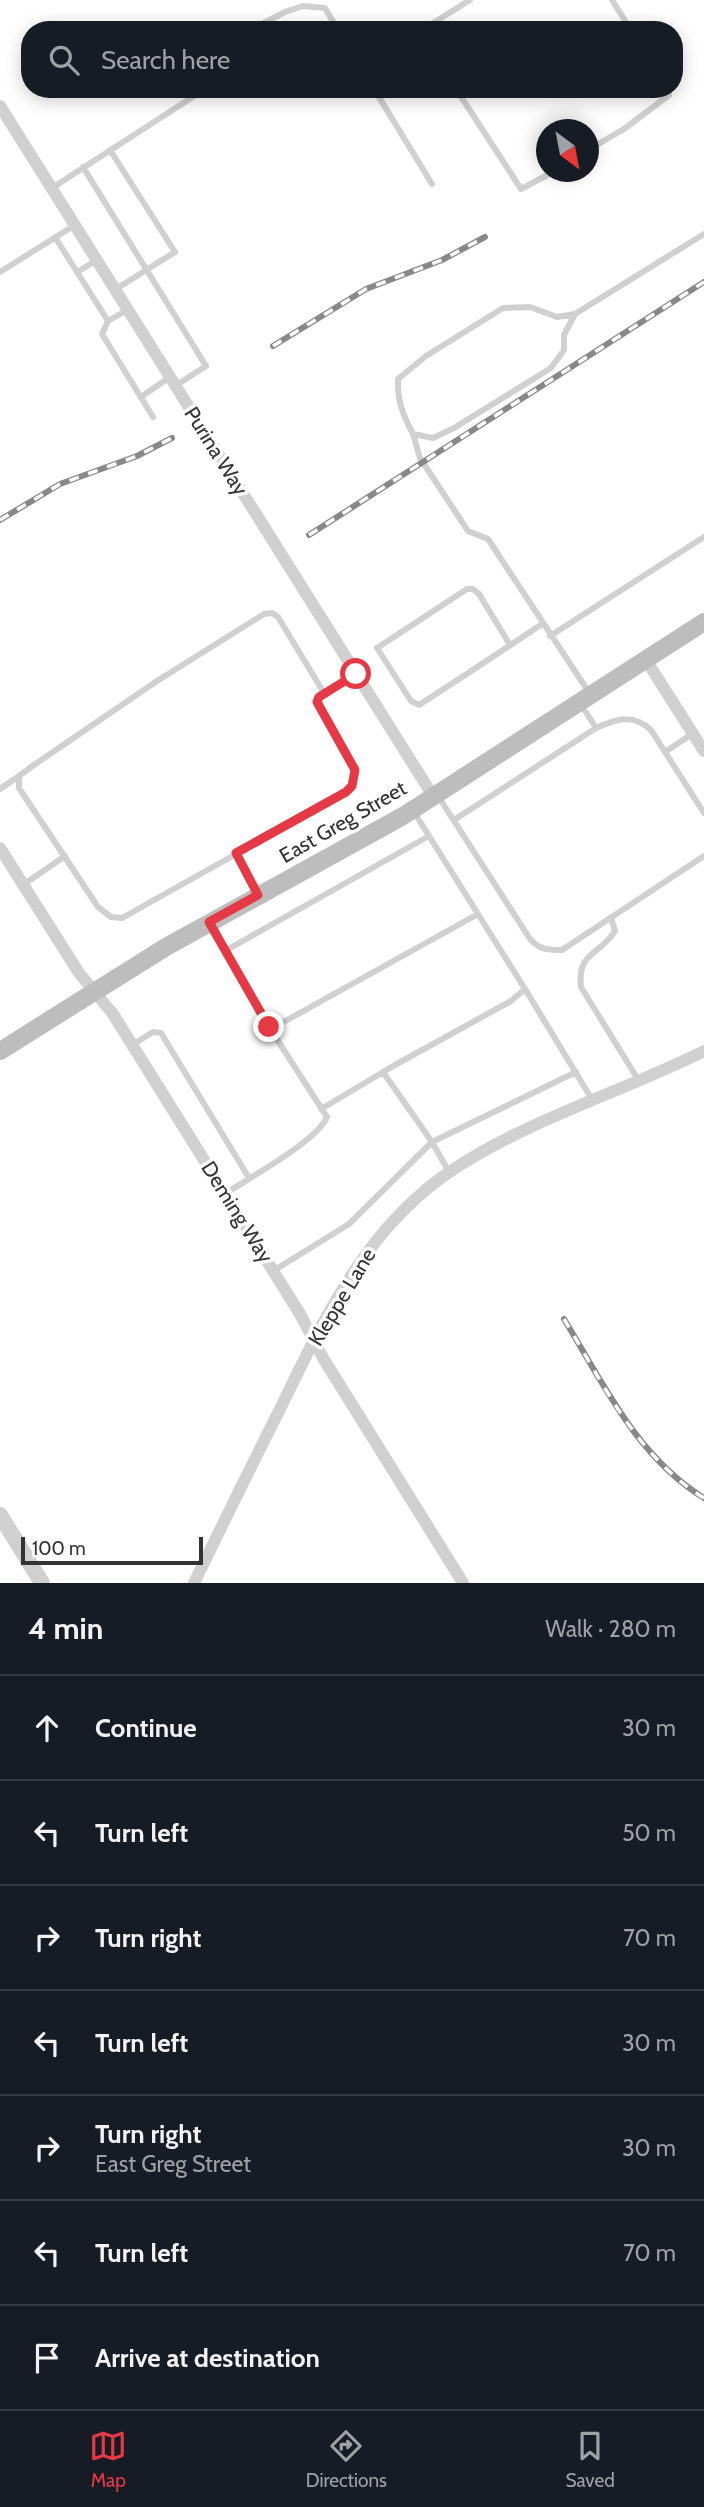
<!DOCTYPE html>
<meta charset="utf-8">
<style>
:root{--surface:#171b24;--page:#20242c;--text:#f1f3f6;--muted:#9ea1a6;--line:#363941;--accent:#e63946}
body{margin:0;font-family:Cabin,sans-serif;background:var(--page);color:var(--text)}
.compass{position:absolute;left:536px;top:119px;width:63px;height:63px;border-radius:50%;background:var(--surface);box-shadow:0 4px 18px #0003;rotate:148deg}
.scale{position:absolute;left:21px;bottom:18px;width:182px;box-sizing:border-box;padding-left:7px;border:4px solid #333;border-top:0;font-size:19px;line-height:24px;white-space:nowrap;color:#333;-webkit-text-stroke:5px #fff;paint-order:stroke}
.stop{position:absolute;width:21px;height:21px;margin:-16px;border:5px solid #e63946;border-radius:50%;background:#fff}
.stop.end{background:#e63946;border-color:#fff;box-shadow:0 2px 7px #0008}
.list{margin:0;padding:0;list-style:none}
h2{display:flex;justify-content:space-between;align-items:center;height:91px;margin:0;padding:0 28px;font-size:30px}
h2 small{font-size:23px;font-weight:400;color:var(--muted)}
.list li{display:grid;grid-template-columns:46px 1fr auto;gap:21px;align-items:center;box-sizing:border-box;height:105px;padding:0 28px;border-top:2px solid var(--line)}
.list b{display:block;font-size:26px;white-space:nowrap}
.list p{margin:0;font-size:23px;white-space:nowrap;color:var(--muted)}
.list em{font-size:23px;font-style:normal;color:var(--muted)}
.icon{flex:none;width:38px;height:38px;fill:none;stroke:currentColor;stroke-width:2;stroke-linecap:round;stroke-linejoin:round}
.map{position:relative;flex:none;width:704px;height:1583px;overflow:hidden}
.search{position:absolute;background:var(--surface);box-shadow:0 4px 18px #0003;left:21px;right:21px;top:21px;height:77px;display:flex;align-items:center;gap:18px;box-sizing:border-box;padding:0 24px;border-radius:28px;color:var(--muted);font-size:26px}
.sheet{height:826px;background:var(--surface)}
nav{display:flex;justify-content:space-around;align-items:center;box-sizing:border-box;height:98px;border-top:2px solid var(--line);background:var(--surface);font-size:19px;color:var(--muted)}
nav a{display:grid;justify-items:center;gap:4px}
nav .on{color:var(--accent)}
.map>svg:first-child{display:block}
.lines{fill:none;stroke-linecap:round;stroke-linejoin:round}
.service{stroke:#d0d0d0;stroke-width:6}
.minor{stroke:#d0d0d0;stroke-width:12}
.tertiary{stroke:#d0d0d0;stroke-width:16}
.secondary{stroke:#bdbdbd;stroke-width:18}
.rail-casing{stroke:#888;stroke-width:6}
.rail{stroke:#fff;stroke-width:3.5;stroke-dasharray:10;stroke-linecap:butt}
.route{stroke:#e63946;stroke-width:9}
.labels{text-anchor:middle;stroke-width:7;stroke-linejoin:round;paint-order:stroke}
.street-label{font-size:21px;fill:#333;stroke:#fff}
</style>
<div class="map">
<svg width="704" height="1583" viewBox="0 0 704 1583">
<rect width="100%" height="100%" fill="#fff"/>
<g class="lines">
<path class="service" d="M612,0L631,30
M250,30L285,12L303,6L325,8L338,30
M422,30L470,0
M374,89L432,184
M456,89L521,189L553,172
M110,150L175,252L116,289
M588,150L624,129L669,95L668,89
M83,167L206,366L175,386
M52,188L205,89
M55,237L77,272
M97,260L77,272L108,321
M0,272L75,225
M127,310L108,321L102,334L153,417
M575,314L564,335V350L551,368L454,428L433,438L413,434C403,415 397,401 398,379L426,356L503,308L530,307L557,317L575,314L704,234
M141,397L170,377
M413,434L420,458L468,531L488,539L590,694
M550,636L704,537
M510,645L479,594L473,589H467L377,648L411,701L419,705C461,678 502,651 542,624
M324,693L278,617L272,613L264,614L157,681L31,767L19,776V788L98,907L111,917L122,918L336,798L352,786L355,770L317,702L319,697L356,674
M580,703L596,728
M665,752L692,734
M0,789L19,776
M438,796L530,939C540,950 548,950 562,950L704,856
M454,820L596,728C616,719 633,713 651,730L704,813
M236,853L257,894
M23,885L65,856
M611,917L615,931C599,956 577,952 581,987L639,1081
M210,924L269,1027L327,1117C316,1142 250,1177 225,1194
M225,951L429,836
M525,989L593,1101
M271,1029L478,914
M132,1045L153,1032L161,1033L249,1178
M383,1072L432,1142L449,1172
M321,1109L395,1065L511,1001L525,989L414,812
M273,1271L349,1224L432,1142L576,1072"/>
<path class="minor" d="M0,106L433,796
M646,660L704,751
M0,848L79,973L113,1014L300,1314L323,1358L463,1583
M194,1583C222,1526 250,1468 279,1411C323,1321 366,1226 454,1169C528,1120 624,1091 704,1051"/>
<path class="tertiary" d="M0,1515L42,1583"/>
<path class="secondary" d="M0,1051L166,947L403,816L704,622"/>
<g class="rail-casing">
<path id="rail" d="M273,346L366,289L442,260L485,237
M0,520L60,484L137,456L172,438
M309,535L704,282
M564,1319C603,1383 637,1457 704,1498"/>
</g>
<use href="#rail" class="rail"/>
</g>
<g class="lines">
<path class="route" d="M269,1027L209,922L258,895L236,853L346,792L352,786L355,770L317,702L319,697L356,674"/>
</g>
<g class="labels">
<g class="street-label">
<text transform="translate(216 451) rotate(58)" y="7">Purina Way</text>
<text transform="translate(343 822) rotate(-30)" y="7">East Greg Street</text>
<text transform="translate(237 1212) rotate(58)" y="7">Deming Way</text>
<text transform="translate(342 1297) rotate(-59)" y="7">Kleppe Lane</text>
</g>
</g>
</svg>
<svg class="compass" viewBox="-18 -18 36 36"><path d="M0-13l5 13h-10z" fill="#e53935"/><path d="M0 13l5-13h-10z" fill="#9ea1a6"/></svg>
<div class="scale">100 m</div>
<div class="stop" style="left:356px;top:674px"></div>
<div class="stop end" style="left:269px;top:1027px"></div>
<div class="search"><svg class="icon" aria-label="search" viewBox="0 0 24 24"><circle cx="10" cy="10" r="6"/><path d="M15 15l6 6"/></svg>Search here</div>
</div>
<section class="sheet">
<h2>4 min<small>Walk · 280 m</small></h2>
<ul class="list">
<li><svg class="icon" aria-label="ahead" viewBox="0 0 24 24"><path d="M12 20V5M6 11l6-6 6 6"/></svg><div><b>Continue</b></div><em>30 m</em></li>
<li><svg class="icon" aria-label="left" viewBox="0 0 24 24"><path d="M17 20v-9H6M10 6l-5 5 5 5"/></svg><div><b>Turn left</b></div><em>50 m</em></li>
<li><svg class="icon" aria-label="right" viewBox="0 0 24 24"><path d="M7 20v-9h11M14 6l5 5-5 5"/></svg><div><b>Turn right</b></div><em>70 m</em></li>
<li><svg class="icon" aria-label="left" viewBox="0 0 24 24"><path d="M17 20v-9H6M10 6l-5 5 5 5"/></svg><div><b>Turn left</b></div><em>30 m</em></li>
<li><svg class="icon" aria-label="right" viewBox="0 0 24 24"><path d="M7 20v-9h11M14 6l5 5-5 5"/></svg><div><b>Turn right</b><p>East Greg Street</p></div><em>30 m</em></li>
<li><svg class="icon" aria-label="left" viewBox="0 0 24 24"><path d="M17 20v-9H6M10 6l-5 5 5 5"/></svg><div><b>Turn left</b></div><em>70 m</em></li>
<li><svg class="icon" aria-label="arrive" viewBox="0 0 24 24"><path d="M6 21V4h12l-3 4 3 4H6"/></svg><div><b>Arrive at destination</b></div></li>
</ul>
</section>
<nav>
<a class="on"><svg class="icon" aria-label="map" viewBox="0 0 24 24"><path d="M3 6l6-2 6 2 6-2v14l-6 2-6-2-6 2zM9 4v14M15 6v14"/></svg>Map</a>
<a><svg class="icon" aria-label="directions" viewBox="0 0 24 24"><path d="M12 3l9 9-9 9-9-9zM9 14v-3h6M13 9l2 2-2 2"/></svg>Directions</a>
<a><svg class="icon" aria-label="saved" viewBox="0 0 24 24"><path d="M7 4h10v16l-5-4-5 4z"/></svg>Saved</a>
</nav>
